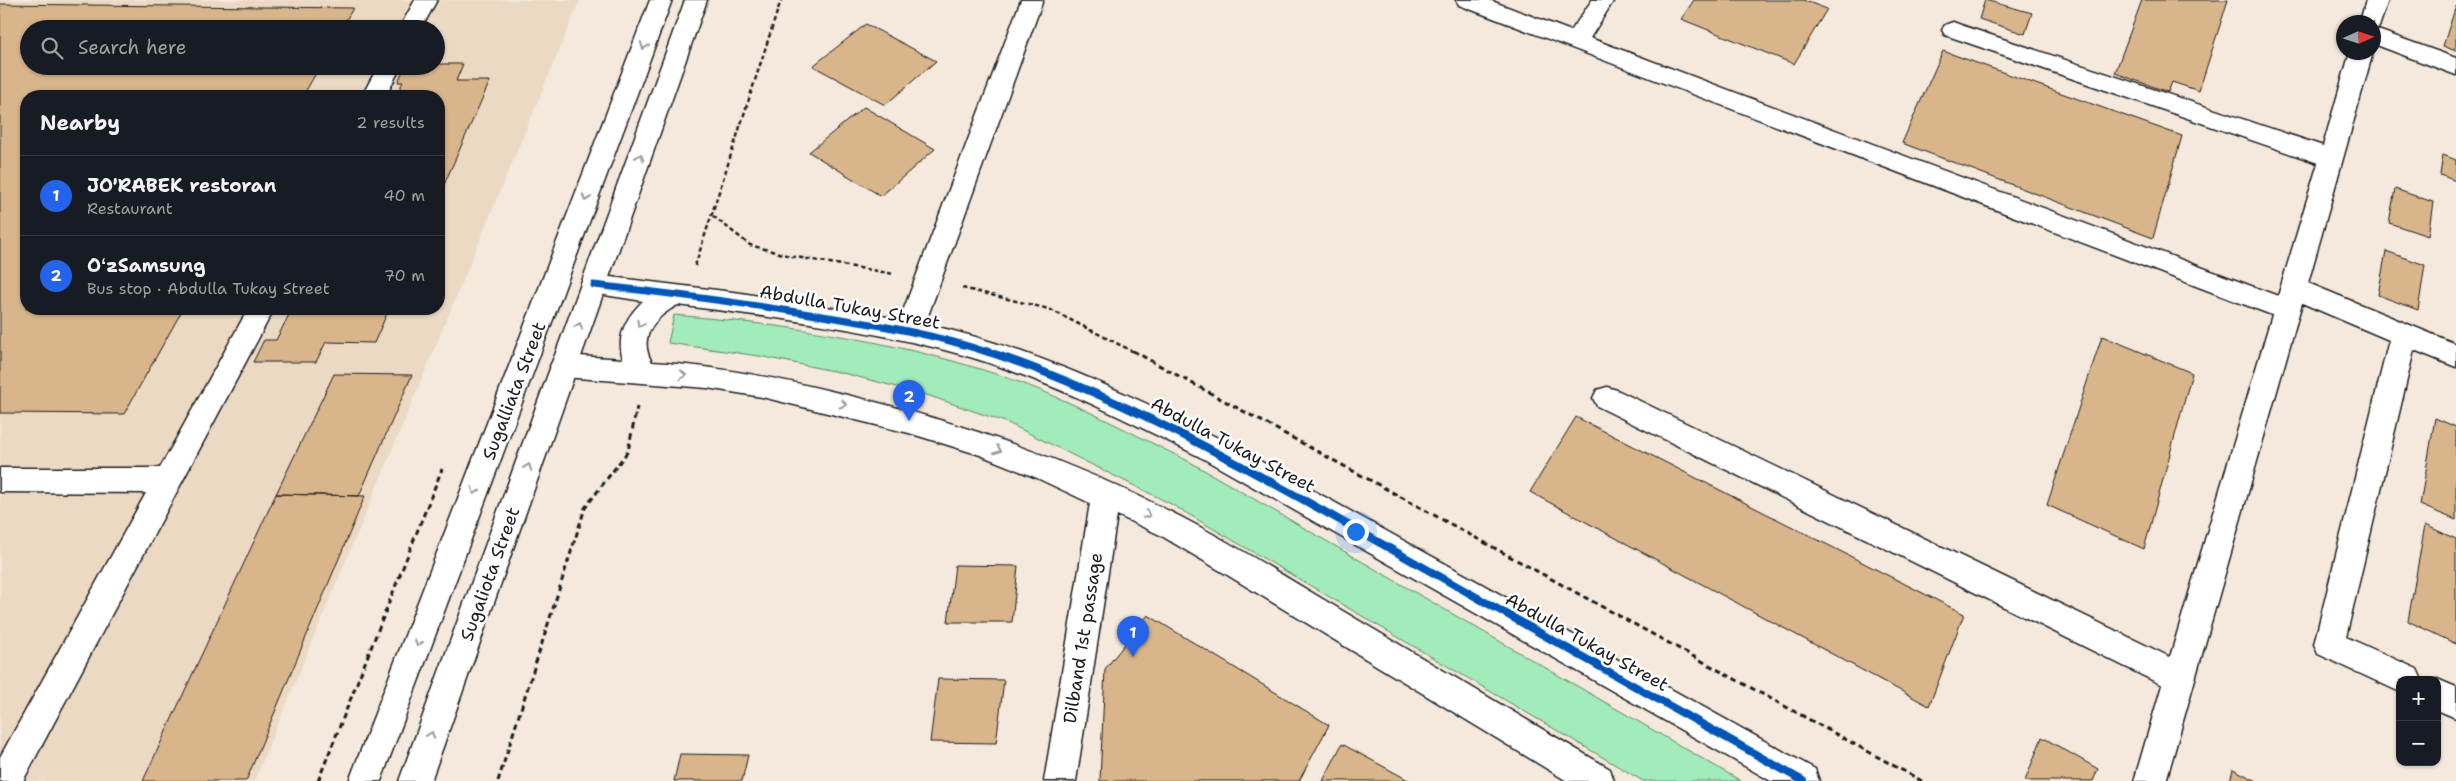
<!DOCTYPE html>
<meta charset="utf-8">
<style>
:root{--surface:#171b24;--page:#20242c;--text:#f1f3f6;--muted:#9ea1a6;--line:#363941;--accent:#2563eb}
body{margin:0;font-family:"Shantell Sans",sans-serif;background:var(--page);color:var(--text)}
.controls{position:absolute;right:15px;bottom:15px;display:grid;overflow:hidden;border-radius:10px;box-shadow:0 1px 4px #0004}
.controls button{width:45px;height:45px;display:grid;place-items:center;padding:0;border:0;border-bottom:1px solid var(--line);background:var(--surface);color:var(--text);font:25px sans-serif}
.compass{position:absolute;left:2336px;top:15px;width:45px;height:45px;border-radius:50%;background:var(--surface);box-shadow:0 1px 4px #0004;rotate:87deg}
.you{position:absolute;left:1355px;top:531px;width:18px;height:18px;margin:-12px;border:4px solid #fff;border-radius:50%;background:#1a73e8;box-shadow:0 0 0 8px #1a73e833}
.badge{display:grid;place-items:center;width:32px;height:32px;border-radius:50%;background:var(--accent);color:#fff;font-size:16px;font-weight:700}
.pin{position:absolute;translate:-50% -41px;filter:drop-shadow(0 1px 2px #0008)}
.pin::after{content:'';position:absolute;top:26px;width:18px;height:15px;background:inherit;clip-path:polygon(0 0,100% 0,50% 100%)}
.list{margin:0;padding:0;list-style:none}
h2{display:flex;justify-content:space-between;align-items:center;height:65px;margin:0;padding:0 20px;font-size:21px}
h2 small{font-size:16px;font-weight:400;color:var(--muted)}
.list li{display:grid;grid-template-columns:32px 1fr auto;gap:15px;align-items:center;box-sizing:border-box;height:80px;padding:0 20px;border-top:1px solid var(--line)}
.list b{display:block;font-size:19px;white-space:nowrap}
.list p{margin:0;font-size:16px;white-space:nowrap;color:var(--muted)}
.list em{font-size:16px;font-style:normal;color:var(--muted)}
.icon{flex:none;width:28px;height:28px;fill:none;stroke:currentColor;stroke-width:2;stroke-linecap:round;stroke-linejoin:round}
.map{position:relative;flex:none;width:2456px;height:781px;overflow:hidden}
.search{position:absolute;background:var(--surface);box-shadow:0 1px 4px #0004;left:20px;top:20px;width:425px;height:55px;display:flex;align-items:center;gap:12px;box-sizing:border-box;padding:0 18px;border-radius:28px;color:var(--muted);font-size:19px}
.panel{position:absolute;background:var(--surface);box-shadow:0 1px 4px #0004;left:20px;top:90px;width:425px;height:225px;border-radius:20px}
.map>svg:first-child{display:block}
.built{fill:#ecd9c4;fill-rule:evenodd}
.green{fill:#a2ebba;stroke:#5f846b}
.building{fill:#d9b58b;stroke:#1c1c1c}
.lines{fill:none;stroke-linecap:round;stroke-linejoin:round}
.minor-casing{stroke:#1c1c1c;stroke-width:3}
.major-casing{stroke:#1c1c1c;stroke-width:3}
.path-far1{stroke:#1c1c1c;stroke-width:2.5;stroke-dasharray:4.5 3;stroke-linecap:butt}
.path{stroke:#1c1c1c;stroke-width:3;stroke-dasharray:5.5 4;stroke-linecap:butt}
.minor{fill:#fff;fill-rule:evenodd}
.major{fill:#fff;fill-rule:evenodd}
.cycleway-far1-casing{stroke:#fff;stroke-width:9}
.cycleway-casing{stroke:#fff;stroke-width:11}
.cycleway-far1{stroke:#0057b8;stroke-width:7}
.cycleway{stroke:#0057b8;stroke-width:8}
.oneway{stroke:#999}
.labels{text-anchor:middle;stroke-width:5;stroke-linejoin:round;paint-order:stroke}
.street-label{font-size:18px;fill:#1c1c1c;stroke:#fff}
</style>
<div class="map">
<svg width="2456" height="781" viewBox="0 0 2456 781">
<rect width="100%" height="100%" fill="#f4e9dc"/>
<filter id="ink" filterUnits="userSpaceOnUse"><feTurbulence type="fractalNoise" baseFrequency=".02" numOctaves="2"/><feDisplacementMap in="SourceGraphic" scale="10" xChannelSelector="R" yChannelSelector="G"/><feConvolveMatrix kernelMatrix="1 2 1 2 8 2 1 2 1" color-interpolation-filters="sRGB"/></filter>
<g filter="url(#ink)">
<path class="built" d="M0,0H580L254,781H0ZM29,29H436V66H29ZM26,96H439V309H26Z"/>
<path class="green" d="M674,315C792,325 911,343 1022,383C1080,405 1135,435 1190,462L1741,781H1643L1171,504L1008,423L924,394L843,373L759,356L668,343Z"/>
<path class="building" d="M1694,0H1803L1827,9L1794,64L1681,19Z
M1985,0L2032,13L2025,34L1979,19Z
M2142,0H2228L2199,91L2172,82L2168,92L2115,73Z
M0,4L353,8L341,29H29V66H320L303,96H26V309H183L124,414L0,413Z
M2456,6V51L2443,46Z
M866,24L936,61L885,105L813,66Z
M1943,51L2182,136L2153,238L1902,143Z
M436,64H463L456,81H490L439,196V96H396L403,82H398L405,66H436Z
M864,107L935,149L881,196L809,152Z
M2443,155L2456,160V181L2440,175Z
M2395,189L2433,202L2428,236L2389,223Z
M2386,251L2425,265L2418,310L2378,295Z
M292,309H389L374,343L326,342L316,362H253L264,340H276Z
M2102,336L2192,373L2144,549L2047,505Z
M334,374L412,375L359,496L276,494Z
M1576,417L1964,614L1929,706L1530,492Z
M2435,418L2456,427V520L2420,505Z
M276,494L365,496L246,781H143Z
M2425,525L2456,539V644L2408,621Z
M955,565L1018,566L1012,622H948Z
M1148,615L1329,725L1299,781H1100L1105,669Z
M938,679L1004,680L996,743L930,742Z
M2042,737L2098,769L2093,781H2025Z
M1342,744L1410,781H1323Z
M680,754L748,755L742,781H674Z
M2233,769L2257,781H2230Z"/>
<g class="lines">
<g class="minor-casing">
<path id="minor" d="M415,0H437L421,29H399Z
M1021,0H1043L925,324C1030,347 1128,394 1224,441L1815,769L1819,781H1771L1204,459C1133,423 1062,387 986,362C889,331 779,318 678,305C656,316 637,337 652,362C716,366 777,378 839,393C958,421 1073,461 1181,517C1236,545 1288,579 1341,610C1431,663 1520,716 1610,769L1614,781H1567L1224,573L1160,535L1117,515L1076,781H1044L1090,503L1037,478L980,455L909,433L762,397L707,388L564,377L554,374L550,366L554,358L564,355L623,359C616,336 626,317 643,301L585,292L581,285L585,278L594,275L741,293L900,319Z
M1456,0H1489L1571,31L1592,0H1614L1590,38L2278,296L2318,163L1945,35L1942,30L1945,25L1953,22L1961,25L2323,146L2350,52H2373L2308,283L2456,344V367L2414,350L2346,637L2417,669L2422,680H2400V692L2318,654L2314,644L2389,340L2302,303L2166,781H2134L2162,685L1597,406L1593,398L1597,390L1607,387L1617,390L2170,657L2272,315L1459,5Z
M2366,0H2388L2379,27L2375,29L2456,58V75L2374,44V22H2360Z
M378,66H401L386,96H362Z
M248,309H274L23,781H0V757L146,493L0,492V468H160Z
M2437,679L2456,687V718L2437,710V680H2435Z"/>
</g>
<g class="major-casing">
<path id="major" d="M650,0H672L381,781H349Z
M685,0H707L431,781H399Z"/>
</g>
<path class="path-far1" d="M713,216L750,245L790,256L894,274
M695,266L781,0
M962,288L1049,309L1136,353"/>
<path class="path" d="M1133,351L1922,781
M318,781L442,469
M498,781L585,508L628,451L637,407"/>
<use href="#minor" class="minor"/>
<use href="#major" class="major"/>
<g class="cycleway-far1-casing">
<path id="cycleway-far1" d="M594,285C668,293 742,303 816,315C874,324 934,334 990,353"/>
</g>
<g class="cycleway-casing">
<path id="cycleway" d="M986,351C1127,398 1254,472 1382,544C1522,623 1663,702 1803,781"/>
</g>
<use href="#cycleway-far1" class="cycleway-far1"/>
<use href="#cycleway" class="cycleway"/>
</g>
<defs><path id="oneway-chevron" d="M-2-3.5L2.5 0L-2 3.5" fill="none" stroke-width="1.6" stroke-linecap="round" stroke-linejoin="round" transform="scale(1.25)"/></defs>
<g class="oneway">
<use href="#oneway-chevron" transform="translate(644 46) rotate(111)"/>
<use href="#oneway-chevron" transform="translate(640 157) rotate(-70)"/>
<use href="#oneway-chevron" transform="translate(586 198) rotate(110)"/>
<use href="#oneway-chevron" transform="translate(640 324) rotate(119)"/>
<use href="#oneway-chevron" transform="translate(579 326) rotate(-70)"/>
<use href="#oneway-chevron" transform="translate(683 375) rotate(5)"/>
<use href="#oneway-chevron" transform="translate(843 404) rotate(13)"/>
<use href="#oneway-chevron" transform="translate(998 450) rotate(21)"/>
<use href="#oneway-chevron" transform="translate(528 467) rotate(-70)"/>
<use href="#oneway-chevron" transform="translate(475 491) rotate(111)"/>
<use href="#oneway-chevron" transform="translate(1147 515) rotate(26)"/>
<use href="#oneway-chevron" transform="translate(418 643) rotate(111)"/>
<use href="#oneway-chevron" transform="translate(431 735) rotate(-70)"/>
</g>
</g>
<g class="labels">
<g class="street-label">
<text transform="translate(850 307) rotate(10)" y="6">Abdulla Tukay Street</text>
<text transform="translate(514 391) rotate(-69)" y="6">Sugalliata Street</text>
<text transform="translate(1233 445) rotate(28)" y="6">Abdulla Tukay Street</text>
<text transform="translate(490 574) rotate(-70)" y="6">Sugaliota Street</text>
<text transform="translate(1083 638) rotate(-81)" y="6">Dilband 1st passage</text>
<text transform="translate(1587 642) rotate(29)" y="6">Abdulla Tukay Street</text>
</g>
</g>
</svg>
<div class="controls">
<button>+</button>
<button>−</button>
</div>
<svg class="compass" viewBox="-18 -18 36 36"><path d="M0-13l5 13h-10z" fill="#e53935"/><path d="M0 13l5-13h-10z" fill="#9ea1a6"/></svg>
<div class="you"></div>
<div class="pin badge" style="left:1133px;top:657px">1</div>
<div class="pin badge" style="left:909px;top:421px">2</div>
<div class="search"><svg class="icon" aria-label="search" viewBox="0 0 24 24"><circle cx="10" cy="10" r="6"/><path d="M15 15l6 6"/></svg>Search here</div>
<section class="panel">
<h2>Nearby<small>2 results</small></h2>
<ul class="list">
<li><span class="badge">1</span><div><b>JO'RABEK restoran</b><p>Restaurant</p></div><em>40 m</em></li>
<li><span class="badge">2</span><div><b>OʻzSamsung</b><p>Bus stop · Abdulla Tukay Street</p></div><em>70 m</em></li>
</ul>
</section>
</div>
